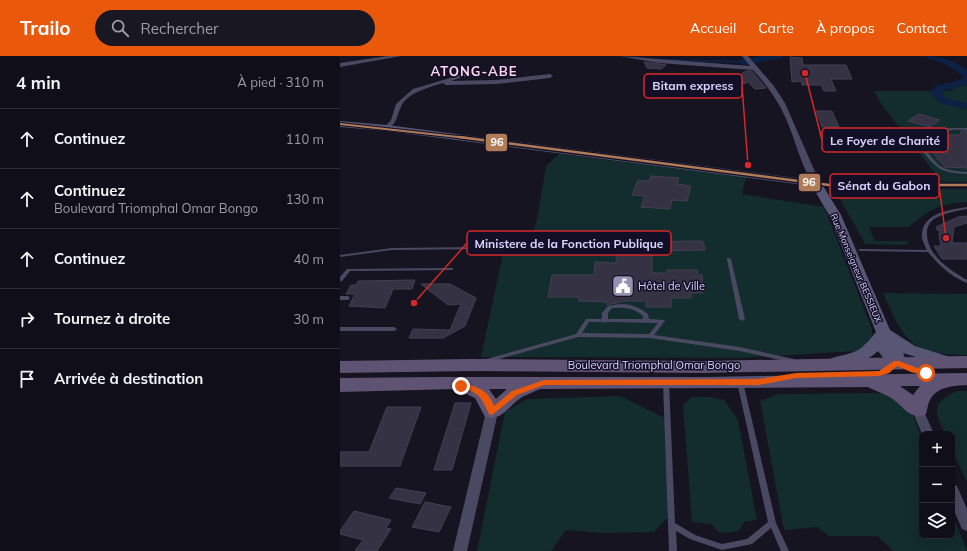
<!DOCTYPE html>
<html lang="fr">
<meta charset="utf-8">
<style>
:root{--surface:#100f19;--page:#191822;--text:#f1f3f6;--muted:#9c9ca2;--line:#302f38;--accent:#ea580c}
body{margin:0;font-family:Mulish,sans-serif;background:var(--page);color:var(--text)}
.controls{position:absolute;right:12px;bottom:12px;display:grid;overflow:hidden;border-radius:8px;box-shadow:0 4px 16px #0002}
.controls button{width:36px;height:36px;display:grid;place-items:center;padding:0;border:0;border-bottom:1px solid var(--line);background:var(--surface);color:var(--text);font:20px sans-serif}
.stop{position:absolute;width:12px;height:12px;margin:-9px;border:3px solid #ea580c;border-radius:50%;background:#fff}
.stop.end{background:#ea580c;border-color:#fff;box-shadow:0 1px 4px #0008}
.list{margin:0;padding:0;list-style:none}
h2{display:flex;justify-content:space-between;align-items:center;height:52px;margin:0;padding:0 16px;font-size:17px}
h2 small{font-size:13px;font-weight:400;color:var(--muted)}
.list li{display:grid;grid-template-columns:26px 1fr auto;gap:12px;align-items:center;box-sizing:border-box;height:60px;padding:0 16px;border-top:1px solid var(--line)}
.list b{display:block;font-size:15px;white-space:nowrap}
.list p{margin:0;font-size:13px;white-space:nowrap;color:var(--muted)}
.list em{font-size:13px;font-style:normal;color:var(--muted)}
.icon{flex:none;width:22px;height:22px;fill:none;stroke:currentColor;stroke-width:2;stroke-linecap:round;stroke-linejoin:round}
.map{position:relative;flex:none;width:627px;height:495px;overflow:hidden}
header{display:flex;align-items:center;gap:24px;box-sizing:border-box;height:56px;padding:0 20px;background:var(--accent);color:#fff}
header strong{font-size:19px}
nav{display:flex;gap:22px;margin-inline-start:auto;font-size:14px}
.search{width:280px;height:36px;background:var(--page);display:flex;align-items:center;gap:10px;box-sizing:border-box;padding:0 14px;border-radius:22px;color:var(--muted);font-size:15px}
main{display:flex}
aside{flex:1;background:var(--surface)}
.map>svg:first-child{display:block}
.green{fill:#132c2d}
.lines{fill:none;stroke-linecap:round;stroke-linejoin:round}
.stream{stroke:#0d2144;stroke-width:2}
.river{fill:#0d2144;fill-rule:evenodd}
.building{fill:#343243;stroke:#433f54}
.lane{fill:#4a4962;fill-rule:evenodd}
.street{fill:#4a4962;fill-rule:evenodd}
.secondary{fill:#575674;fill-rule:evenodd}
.primary{fill:#5e5373;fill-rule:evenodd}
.bus-1-far1-casing{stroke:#130f26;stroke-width:4}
.bus-1-casing{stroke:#130f26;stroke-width:5}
.bus-1-far1{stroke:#b07c57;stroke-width:2}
.bus-1{stroke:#b07c57;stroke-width:2.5}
.route{fill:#ea580c}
.labels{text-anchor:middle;stroke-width:3;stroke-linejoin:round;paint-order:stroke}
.far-street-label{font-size:9px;fill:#d9d4ff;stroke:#130f26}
.poi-label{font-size:11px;fill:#d9d4ff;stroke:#130f26;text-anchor:start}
.street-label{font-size:11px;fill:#d9d4ff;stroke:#130f26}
.far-district-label{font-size:13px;font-weight:bold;letter-spacing:1px;fill:#ffd6f0;stroke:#130f26}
.leader{fill:none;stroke:#d62828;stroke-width:1.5}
.callout-dot{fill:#d62828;stroke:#130f26;stroke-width:1.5}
.callout{fill:#130f26;stroke:#d62828;stroke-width:1.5}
.callout-label{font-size:12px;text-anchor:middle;font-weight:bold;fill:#d9d4ff}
.line-badge{stroke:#130f26;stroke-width:1.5}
.badge-label{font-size:11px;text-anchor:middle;font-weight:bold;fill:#fff}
</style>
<header>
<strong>Trailo</strong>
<div class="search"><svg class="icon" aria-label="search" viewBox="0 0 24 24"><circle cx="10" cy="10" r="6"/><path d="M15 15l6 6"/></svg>Rechercher</div>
<nav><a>Accueil</a><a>Carte</a><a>À propos</a><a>Contact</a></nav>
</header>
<main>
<aside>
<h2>4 min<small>À pied · 310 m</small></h2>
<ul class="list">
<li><svg class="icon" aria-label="ahead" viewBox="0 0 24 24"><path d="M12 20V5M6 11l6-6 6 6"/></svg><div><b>Continuez</b></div><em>110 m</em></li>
<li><svg class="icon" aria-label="ahead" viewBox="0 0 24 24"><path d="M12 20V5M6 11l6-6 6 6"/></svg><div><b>Continuez</b><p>Boulevard Triomphal Omar Bongo</p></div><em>130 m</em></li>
<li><svg class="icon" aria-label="ahead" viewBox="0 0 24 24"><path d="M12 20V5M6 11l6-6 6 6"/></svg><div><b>Continuez</b></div><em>40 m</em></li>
<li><svg class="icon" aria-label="right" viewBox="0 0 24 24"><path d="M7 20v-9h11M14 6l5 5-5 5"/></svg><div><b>Tournez à droite</b></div><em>30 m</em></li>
<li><svg class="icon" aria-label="arrive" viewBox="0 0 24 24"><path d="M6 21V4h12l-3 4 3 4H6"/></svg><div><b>Arrivée à destination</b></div></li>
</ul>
</aside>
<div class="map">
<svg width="627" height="495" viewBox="0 0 627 495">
<rect width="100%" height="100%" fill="#161421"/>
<path class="green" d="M627,29V126H602L541,48L534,35H612L613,30Z
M219,98L406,121L402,138L484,151L532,273V282L518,295L400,302L141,301L163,197L190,188L197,163L206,110Z
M509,133H627V146C600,148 589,153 569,171H529L535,185H569L566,189L525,188L498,139V134Z
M543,237L627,238V299C571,299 565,286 543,237Z
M617,335H627V426L612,394V378H605C594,355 591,347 617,335Z
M544,337L571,354L582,383V480H612V458L627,495H553L538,480H489L477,471L444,474L420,345L438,338Z
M280,340L325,362L331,458L314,476L264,477L226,474L211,495H137L165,356L187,343Z
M352,341H370L384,344L398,364L417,464L404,466L399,475L380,477L371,468L352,466L343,349Z"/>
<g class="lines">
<path class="stream" d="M290,0L302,2
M329,4L403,6"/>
<path class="river" d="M422,0H444L439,3L403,9L398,6L400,4Z
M582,0C600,0 612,4 627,14V28L601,36L607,43L627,47V53L599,47L590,36L596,30L622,23L623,20L605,8Z"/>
</g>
<path class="building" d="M450,1L462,2L463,9H506L512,23H491L496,35H484L481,29H462L461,25L452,26Z
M304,6L319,8L326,9L321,13L307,12Z
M406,15H412L426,32L415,33L408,26L402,29L397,21Z
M476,55H492L499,71H482Z
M579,58L600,64L590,71L568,65Z
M621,75H627V112L605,111L586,89L600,79H620Z
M311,120L339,122L337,128L351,130L347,145L332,144L330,153L301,151L305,140L292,139L298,124L309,125Z
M627,160V167L614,171L612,187H627V203H602L594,190H601L599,178L601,174L598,175L596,171L618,161Z
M363,185L365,194L312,195V217H327V214H357L358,219H362L363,237H351V242H331V251H306L307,245H284L267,249V246L239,245V241H208L212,219H254L255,206L276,207L277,186Z
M75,224L72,233H53L45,252L9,250L15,238H6L11,229H16L18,225Z
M81,228H110L136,242L125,270L103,282H69L73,273L110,274L121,248L108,249Z
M115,347H131L112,414H94Z
M47,351H81L60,410H0V396H29Z
M56,432L86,437L80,448L49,442Z
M85,446L111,451L99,476L72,471Z
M14,455L51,464L46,472L51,473L37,495H15L23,484L0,478V475Z"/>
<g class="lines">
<path class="lane" d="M611,72H627V74C613,73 600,74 588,82C584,84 583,85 582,89C598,109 599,115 627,116V118C598,117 595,111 578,89C581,77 601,73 611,72Z
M627,151V153C616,155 604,157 594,163C590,166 587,171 587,176C586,199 610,214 627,224V227C611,221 599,209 588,196L520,195L518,194L520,193L587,194C585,190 583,186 582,182C580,157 609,154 627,151Z
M142,191L144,192V193L52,194L0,201V199L52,192Z
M387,202H389L391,203L405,263L402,265L399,263L387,203Z
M111,212H113V214L10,215L2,225H0V221L7,213H9Z
M0,240H8L10,242L8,244H0Z
M280,248C291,248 299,251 308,258L309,263L324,264L325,265L324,266L314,279L400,291L454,303L456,304L457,305L456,306L454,307L400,295L310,282L238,281L145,307L143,306L142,305L143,304L236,278L246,263H262V257L268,250ZM272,252C284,251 294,252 303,260V263H268V257ZM249,266H263L265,267L267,266L318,267L309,278L242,277Z
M0,271H54L57,273L54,275H0Z
M400,324L402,325L403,326L436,467L449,495H441L431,472L412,488L382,494L350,483L336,475L337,495H329L323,327L324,326H328L329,327L335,467L355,479L382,488L407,483L428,466L397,326L398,325Z"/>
<path class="street" d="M48,0H61L0,11V7Z
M279,0L410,10L402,0H408L434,30L445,47L479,125L489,127H627V131H489L473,129C461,109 456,86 447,65C439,46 427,29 413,14L319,7Z
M130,16L135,17L111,25L156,24L210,18L213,20L210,22L156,28L106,29L103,27C90,31 66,37 61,51C56,62 58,64 49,73L44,72L51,64L56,48L73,33Z
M578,350L582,351L594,378H582L572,354L574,351Z
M152,352L156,353L158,356L127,495H113L146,356L148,353Z
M612,428L617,430L627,453V475L622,473L612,450Z"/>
<path class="secondary" d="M0,65L47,69L480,125L501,159L550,274L575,290L610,301L613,305L610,309L605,310L563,297C566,303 566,305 562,311L557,312L548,308L538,295C528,305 506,314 492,310L489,306L492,302C518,295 518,298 536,276L489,159L472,130L47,75L0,71Z"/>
<path class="primary" d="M627,300V312L363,317L130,315L0,317V305L130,303L363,305Z
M627,317V329C614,330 597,330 590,344C587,349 588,354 585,359C569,364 563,349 551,342C544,337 535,335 528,331L200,333C194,336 188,338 182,341C169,349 162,366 145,361L135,342L115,333L0,336V322L101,321H363ZM560,330H580L573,339ZM149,333H167L156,343Z"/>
<g class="bus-1-far1-casing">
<path id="bus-1-far1" d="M0,68L127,82"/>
</g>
<g class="bus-1-casing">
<path id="bus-1" d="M119,81L489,129H627"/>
</g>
<use href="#bus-1-far1" class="bus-1-far1"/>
<use href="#bus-1" class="bus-1"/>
</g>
<path class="route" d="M554,305H559L590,317L586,320L571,316L557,310L549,317L539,320L456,322L419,329H204L177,339L152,359L149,358C140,339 139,337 119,331L118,330L121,327C136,330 149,334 154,350L172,335L204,324L419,323L456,317L539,315Z"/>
<defs>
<g id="civic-square" transform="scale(1.15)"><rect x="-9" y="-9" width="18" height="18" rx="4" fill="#9591b1" stroke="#130f26"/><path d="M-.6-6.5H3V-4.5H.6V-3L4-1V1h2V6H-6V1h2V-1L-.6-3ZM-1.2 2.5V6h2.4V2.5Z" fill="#fff"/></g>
</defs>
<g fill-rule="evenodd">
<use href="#civic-square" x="283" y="230"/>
</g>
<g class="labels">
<g class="far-street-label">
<text transform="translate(516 212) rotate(67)" y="3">Rue Monseigneur BESSIEUX</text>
</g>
<g class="poi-label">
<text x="298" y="234">Hôtel de Ville</text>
</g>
<g class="street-label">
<text x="314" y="313">Boulevard Triomphal Omar Bongo</text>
</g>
<g class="far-district-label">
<text x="134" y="20">ATONG-ABE</text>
</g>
</g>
<path class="leader" d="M408 109L402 30M465 17L482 84M606 182L599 130M74 247L127 187"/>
<g class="callout-dot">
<circle cx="408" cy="109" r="4"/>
<circle cx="465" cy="17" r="4"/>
<circle cx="606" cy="182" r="4"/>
<circle cx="74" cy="247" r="4"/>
</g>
<g class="callout">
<rect x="304" y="18" width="98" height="24" rx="4"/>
<rect x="482" y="72" width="126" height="24" rx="4"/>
<rect x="490" y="118" width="109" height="24" rx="4"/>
<rect x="127" y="175" width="204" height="24" rx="4"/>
</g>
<g class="callout-label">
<text x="353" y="34">Bitam express</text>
<text x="545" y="89">Le Foyer de Charité</text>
<text x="544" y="134">Sénat du Gabon</text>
<text x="229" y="192">Ministere de la Fonction Publique</text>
</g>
<g class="line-badge">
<rect x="145" y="77" width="23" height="19" rx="4" fill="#b07c57"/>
<rect x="458" y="117" width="23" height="19" rx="4" fill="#b07c57"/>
</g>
<g class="badge-label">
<text x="157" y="90">96</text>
<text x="469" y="130">96</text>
</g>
</svg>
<div class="controls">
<button>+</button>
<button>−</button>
<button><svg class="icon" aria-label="layers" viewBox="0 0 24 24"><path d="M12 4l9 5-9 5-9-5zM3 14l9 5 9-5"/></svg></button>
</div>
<div class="stop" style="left:586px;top:317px"></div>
<div class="stop end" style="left:121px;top:330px"></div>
</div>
</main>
